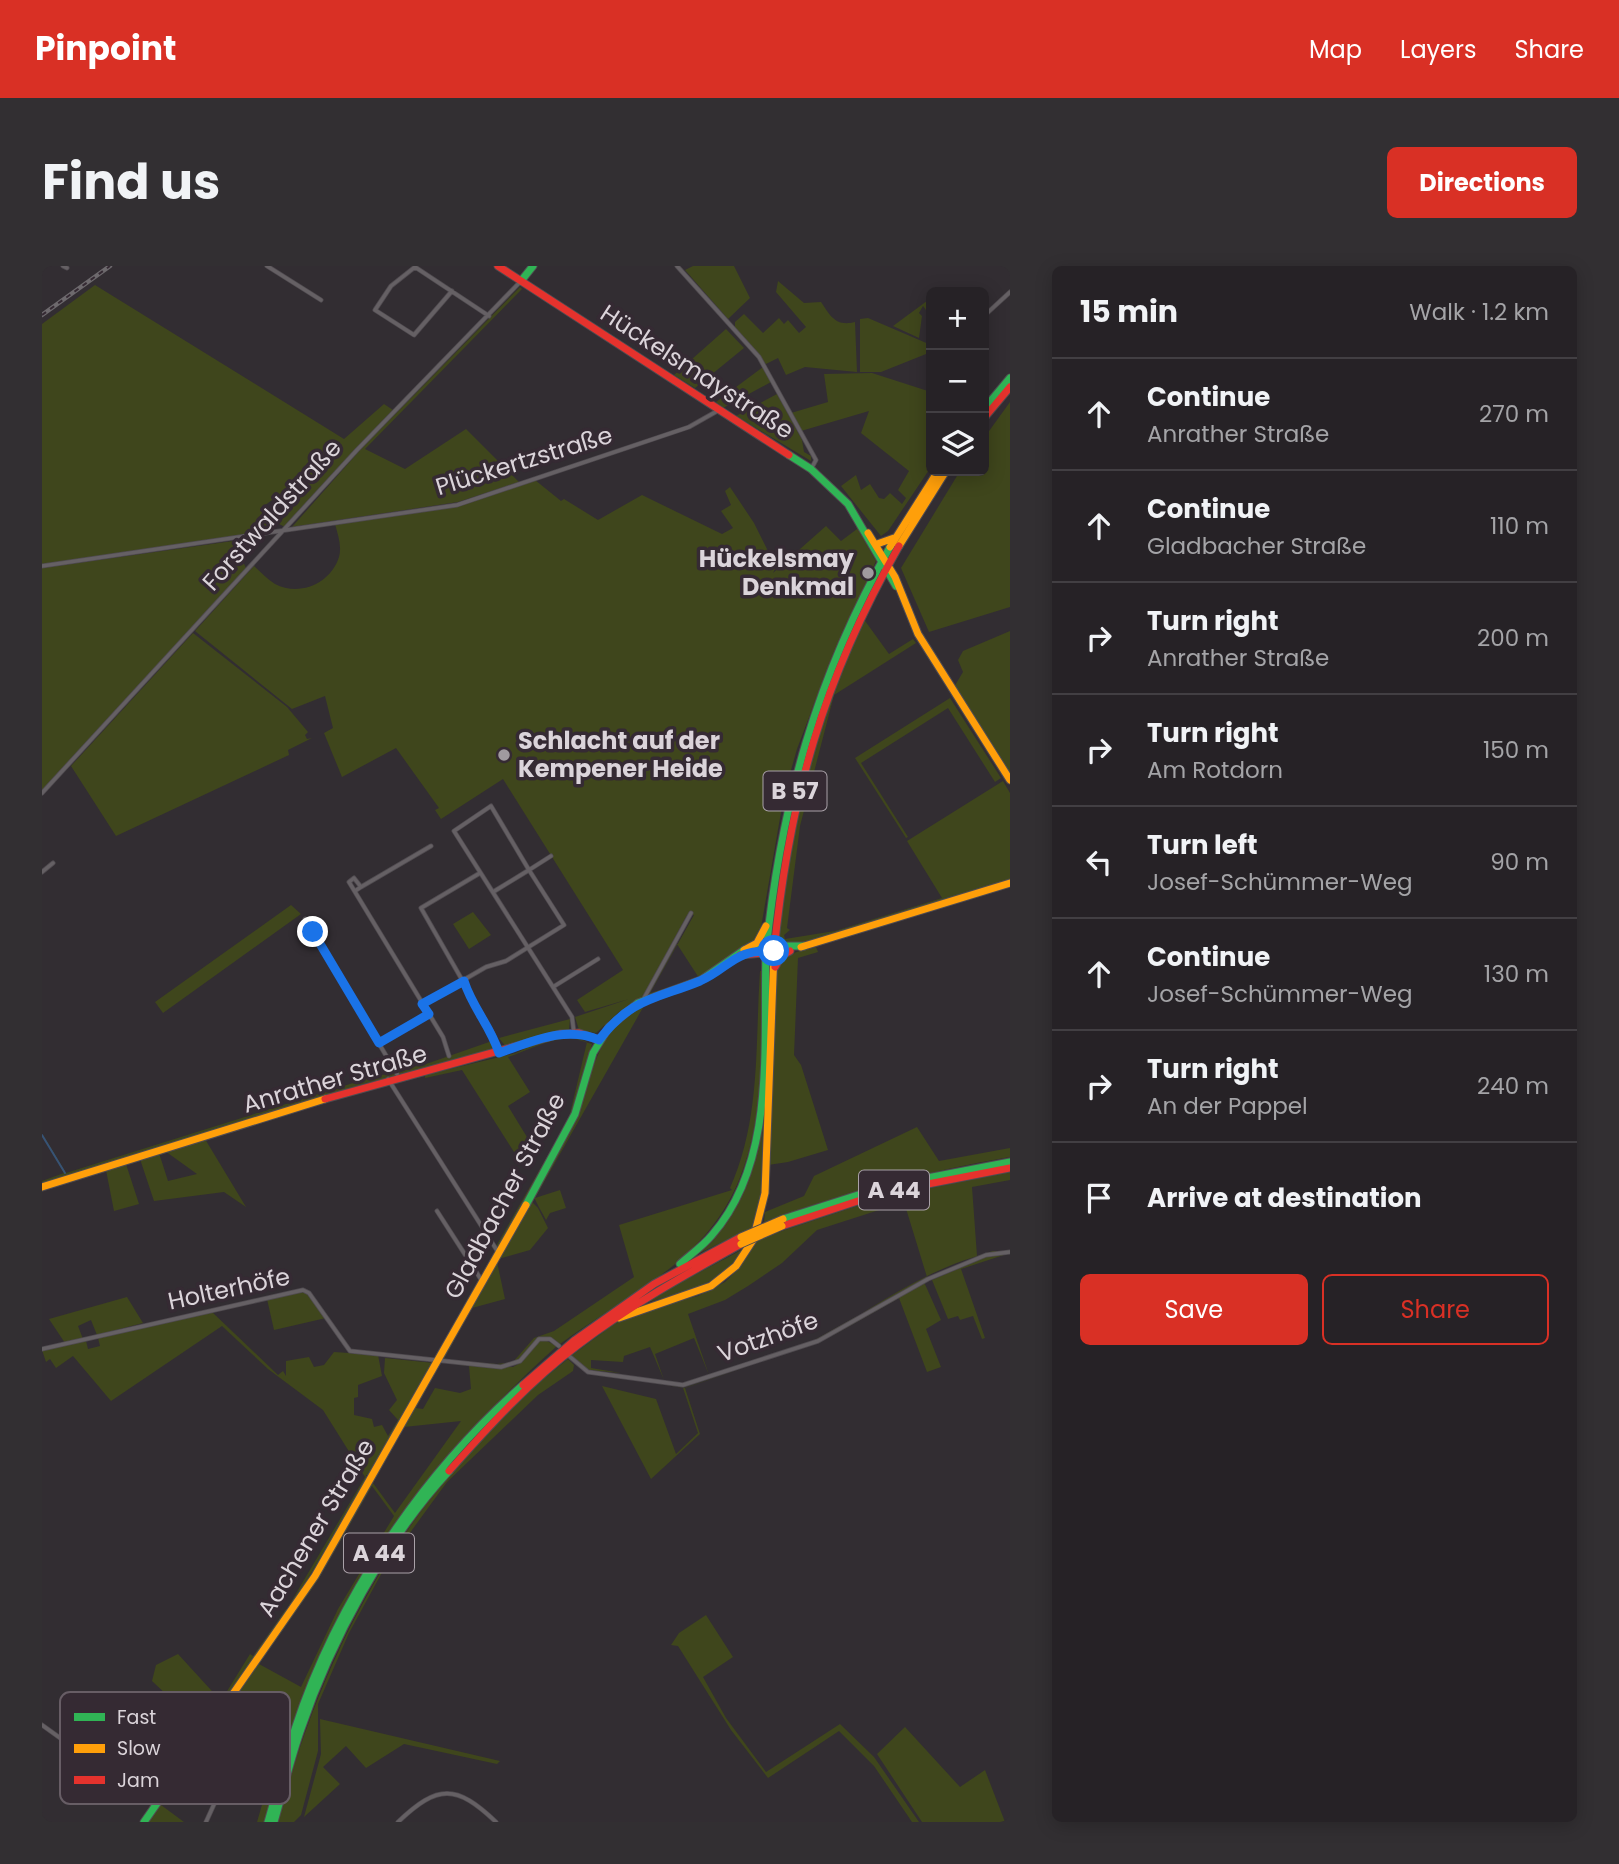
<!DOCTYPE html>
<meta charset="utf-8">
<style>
:root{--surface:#262226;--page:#322f32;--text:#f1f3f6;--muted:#a4a4a7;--line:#423f43;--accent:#d93025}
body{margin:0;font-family:Poppins,sans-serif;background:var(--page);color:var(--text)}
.controls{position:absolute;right:21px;top:21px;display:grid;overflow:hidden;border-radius:10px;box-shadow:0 4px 18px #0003}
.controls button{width:63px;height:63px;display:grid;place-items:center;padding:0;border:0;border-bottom:2px solid var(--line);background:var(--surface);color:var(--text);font:35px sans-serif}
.stop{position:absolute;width:21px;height:21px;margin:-16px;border:5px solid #1a73e8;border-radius:50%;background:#fff}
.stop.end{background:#1a73e8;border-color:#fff;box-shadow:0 2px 7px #0008}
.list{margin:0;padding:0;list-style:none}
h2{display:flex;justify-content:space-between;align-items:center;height:91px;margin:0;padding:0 28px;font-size:30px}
h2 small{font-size:23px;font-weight:400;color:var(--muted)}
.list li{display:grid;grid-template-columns:46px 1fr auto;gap:21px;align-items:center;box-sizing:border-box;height:112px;padding:0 28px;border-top:2px solid var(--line)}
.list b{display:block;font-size:26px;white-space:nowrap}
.list p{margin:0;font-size:23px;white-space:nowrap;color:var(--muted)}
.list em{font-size:23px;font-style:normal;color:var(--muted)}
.actions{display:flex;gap:14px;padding:21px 28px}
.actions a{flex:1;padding:16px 0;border:2px solid var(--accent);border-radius:10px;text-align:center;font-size:24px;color:var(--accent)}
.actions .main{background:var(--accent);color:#fff}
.icon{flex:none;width:38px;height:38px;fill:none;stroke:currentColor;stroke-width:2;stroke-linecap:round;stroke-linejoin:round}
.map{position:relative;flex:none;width:968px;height:1556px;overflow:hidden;border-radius:10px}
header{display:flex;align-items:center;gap:42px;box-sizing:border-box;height:98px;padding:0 35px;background:var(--accent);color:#fff}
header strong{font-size:33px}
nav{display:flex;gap:38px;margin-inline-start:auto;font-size:24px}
.intro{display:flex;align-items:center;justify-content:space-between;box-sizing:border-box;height:168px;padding:0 42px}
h1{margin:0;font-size:49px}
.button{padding:18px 32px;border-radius:10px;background:var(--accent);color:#fff;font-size:24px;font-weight:700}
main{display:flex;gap:42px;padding:0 42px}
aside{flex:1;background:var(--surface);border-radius:10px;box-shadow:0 4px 18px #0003}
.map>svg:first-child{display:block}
.green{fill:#3f461c;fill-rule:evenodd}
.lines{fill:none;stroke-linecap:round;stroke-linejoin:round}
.stream{stroke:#375376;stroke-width:2}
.street-casing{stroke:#504b50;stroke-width:5}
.fast-casing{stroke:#504b50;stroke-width:9}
.slow-casing{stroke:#504b50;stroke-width:9}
.jam-casing{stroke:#504b50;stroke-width:9}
.street{stroke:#656064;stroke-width:3.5}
.fast{stroke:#30b455;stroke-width:7}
.slow{stroke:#ff9f0a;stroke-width:7}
.jam{stroke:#e5322d;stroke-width:7}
.rail-casing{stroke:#6d696d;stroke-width:4.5}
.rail{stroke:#352a33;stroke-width:2;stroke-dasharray:5;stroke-linecap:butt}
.slow-bridge-casing{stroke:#504b50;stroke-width:9;stroke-linecap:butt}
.slow-bridge{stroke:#ff9f0a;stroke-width:7}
.route{stroke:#1a73e8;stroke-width:9}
.poi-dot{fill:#a09a9f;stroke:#352a33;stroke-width:2.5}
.labels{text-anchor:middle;stroke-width:7;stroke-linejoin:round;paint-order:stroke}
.shield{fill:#352a33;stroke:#a9a1a8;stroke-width:2}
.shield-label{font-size:23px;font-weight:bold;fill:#dbd4da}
.street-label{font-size:24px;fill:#dbd4da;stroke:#352a33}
.poi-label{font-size:24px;font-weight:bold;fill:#dbd4da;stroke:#352a33;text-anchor:end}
.key{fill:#352a33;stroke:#675d65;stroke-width:2}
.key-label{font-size:19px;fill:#dbd4da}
</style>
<header>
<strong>Pinpoint</strong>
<nav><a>Map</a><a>Layers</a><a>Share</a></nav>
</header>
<div class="intro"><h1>Find us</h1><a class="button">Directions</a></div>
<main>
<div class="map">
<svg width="968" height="1556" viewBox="0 0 968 1556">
<rect width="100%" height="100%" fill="#322d32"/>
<path class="green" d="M651,0H692L708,32L686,53L643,4Z
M736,15L762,37L779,36C788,49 793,61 813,56L815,106L763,101L744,109L736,92L724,98L693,62V56L702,48L721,67L737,52L742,58L746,54L757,67L764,61L734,26Z
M53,19L302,173L342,138L351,144L243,261L237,258L245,247L236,236L230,234L218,243L231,264L0,299V58Z
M478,21L480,23L323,183L363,203L424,163L477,216L416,236L250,261L320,182Z
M889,32V44H884L881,40L877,47L880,50L877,72L851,60Z
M826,52L889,79V86L839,106H818V53Z
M684,63L702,82L653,122L632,109Z
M721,101L729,116L681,142L674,136Z
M830,107L889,126V201L846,265L839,270L799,220L814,209L819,224L828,218L837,232L842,233L848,227L860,238L864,232L856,224L867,205L819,167L827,145L759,165L749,147L786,136L782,108Z
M735,128L760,174L762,186L769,190V195L694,150Z
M968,136V341L887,366L859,302L918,205H942V172Z
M493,214L519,235L522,233L556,254L600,229L680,268L691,262L679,245L689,239L683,225L688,221L712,257L734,301L731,307L784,260L799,275L815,263L813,258L834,295L788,396L755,483L742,529L717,673L658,713L607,729L652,649H645L600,733L577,746L554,767L537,764L533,751L587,733L543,746L535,734L581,704L461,513L399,553L393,544L397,542L354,482L300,511L282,467L291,462L283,430L250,443L153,365L212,300C219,306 225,313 233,318C258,331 289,317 297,291C300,280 296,269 293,258L411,241ZM635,678L657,712L608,727V726Z
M191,275L204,302L203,306L0,524V302Z
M821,352L847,388L871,373L874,377L792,429L758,560L745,662L748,664L742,669L743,673L793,665L900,632L865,575L961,515L968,527V615L774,675L740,678L735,674L734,667L749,556L770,475Z
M968,365V507L912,421L921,406L916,394L921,385Z
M151,367L245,441L266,466L263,469L265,473L270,472L246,484L247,489L74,570L29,500Z
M908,432L959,512L953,516L906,442L819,497L866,571L864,572L813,492Z
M249,639L259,648L121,747L113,736Z
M431,646L449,669L427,683L411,658Z
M774,681L776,686L756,692L752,789L759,799L786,884L746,896L726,899L734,704C744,687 756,685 774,681Z
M718,705H721C718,803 728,907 652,981C616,1017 560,1047 518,1078L506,1071H498C487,1077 485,1089 475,1096C458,1106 425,1097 406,1094L455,1098L471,1096L492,1072L512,1065L592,1011L577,959L690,924L688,922C719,853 713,779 718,705Z
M603,738L493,932L518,924L524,942L508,947L504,954C500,946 494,937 491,928C504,905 520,882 531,858C552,811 551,764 603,738Z
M528,753L527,764L464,781L457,772Z
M527,771L550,778L529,853L456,983L453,982L527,852L545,776C520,765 490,783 466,791L488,826L466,840L488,876L472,886L420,804L383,812V809L474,787L495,777Z
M450,775L451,784L447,787L324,817L0,919V915L22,907L0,867L24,907L324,813L387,797Z
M721,845L719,930L715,960L649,991C688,953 714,899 721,845Z
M875,861L897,895L968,882V891C883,906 803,926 722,956L723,946L762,930L772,910Z
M163,873L204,941L182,926L112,935L98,893L117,887L126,915L155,908L123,885Z
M84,898L97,938L72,945L64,904Z
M968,906V914L930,921L935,990L951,985H968C905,987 828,1044 775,1075L769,1076L885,1011L862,936L775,964L740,997L706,1020L683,1034L646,1048L667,1109L652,1072L613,1088L622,1114L608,1081L582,1090L581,1096L549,1094V1102L579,1107L546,1104L529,1090L580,1052L595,1045L656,1030L683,1016L698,1001L713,976L731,968L839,932Z
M488,934L496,942L506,962L488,984L456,993Z
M705,981C680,1020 640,1027 598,1038Z
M968,987L919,1003L943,1072L940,1073L931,1050L918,1054L916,1050L906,1053L890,1014L946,990Z
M455,996L463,1033L430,1042L402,1093L399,1091Z
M882,1016L899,1054L884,1063L899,1101L885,1106L857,1032L790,1070Z
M258,1025L264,1027L284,1052L232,1064L225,1033Z
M85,1031L101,1057L55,1069L49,1054L36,1060L41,1073L23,1077L7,1053Z
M170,1046L236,1109L241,1105L244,1110V1095L267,1091L272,1101L282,1099L292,1086L336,1089L340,1110L316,1119V1131L312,1132V1149L330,1153L332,1161L340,1159L346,1170L356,1154L347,1144L355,1134L342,1107L343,1092L392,1097L328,1209H324V1217L248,1342L246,1341L323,1211L281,1144L226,1103L180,1060L69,1135L31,1090L14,1102L8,1093L4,1096L0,1084L44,1075L46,1083L58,1080L56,1072Z
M503,1074L515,1080C363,1217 271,1356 223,1556H215L235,1487L202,1478L197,1464L184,1455L185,1441L273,1313L330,1218L395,1100L398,1098L374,1142L381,1143L393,1122L418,1127L429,1123L427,1100L418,1099L471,1101L480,1096L496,1075ZM419,1155L353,1247L331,1217L362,1161ZM330,1220L352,1250L296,1343L259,1421L217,1398L276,1314Z
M526,1093L532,1099L531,1105L496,1129L405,1216L343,1301L307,1367L276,1438V1485L259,1549L252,1556H236C282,1374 377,1209 526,1093Z
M708,1100L643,1122L658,1168L609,1213L560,1120L614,1133L634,1188L656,1167L641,1122L579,1111L642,1122Z
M244,1343L246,1346L187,1430L178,1441L166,1446L160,1470L115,1535H110L160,1462L110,1415L114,1399L136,1388L179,1435L208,1388L211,1390Z
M664,1349L691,1391L661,1411L684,1452L724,1506L798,1458L832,1491L877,1556H870L832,1500L797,1465L726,1512L689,1464L636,1380L629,1379L637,1367Z
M278,1453L458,1495L455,1498L362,1478L324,1502L304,1480L281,1501L298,1518L262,1551L279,1488Z
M863,1461L918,1521L943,1504L963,1556H880L835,1488Z
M179,1462L188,1465L195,1477L179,1514L151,1494L119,1539L142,1556H105L164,1471L172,1463Z"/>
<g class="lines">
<path class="stream" d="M0,869L23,907"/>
<g class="street-casing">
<path id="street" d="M21,0L25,2
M225,0L279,34
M635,0L717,91L774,194L769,203
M410,25L372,69L333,44L349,20L373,1L447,50
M942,50L968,26
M0,300L415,239L647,161L677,144
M0,527L315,184L479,15
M0,606L11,597
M438,607L379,642L451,768L457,787
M319,621L389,580
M313,625L319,621L312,612L307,616L401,771L407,790
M451,626L487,604L449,540L412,565L530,751L532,767
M263,653L355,808
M511,721L556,693
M601,734L649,647
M380,738L444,701L464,695L522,659L487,604L509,590
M337,777L387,748
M346,813L456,986
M395,945L440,1015
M0,1083L261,1024L267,1027L308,1085L459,1101L478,1095L497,1073H508L517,1080
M527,1090L546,1106L641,1119L776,1075L886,1013L944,989L968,986
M0,1459L113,1540
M164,1556L198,1481L195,1468L181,1457
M356,1556C396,1518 414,1518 454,1556"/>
</g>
<g class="fast-casing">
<path id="fast" d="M479,15L491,0
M942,143L968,112
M747,189L769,203L806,238L854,320
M714,680H762
M724,685C739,537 775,410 848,281
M484,939L533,848L551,787L567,761L596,737L659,714L702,684
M741,953L844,920L968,896
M638,998C648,989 661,980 670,969C735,895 721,776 724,685
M102,1556L169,1460
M226,1556C235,1525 243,1494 253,1463C295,1334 380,1208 481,1119
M232,1556C241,1525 248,1494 259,1463C289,1375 343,1274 407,1205"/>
</g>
<g class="slow-casing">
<path id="slow" d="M826,267L853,311L876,368L968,514
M835,278L852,272
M857,280L904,205
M848,281L896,205
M759,681L968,617
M702,684L715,677L724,660
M0,921L283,833
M577,1052L669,1020L694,1000L711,974L723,927L732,685
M165 1453a9 9 0 1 1 18 0a9 9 0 1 1-18 0Z
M179,1445L273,1310L484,939"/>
</g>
<g class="jam-casing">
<path id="jam" d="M456,0L747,189
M942,152L968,121
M732,685C747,533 781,413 857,280
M698,689L744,685
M733,701L739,690L748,685
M283,833L518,768L537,767L557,774
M740,960L840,927L968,902
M481,1119L533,1074L612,1018L699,971
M407,1205C447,1160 488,1115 536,1079C587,1040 643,1009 699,978"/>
</g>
<use href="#street" class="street"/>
<use href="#fast" class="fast"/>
<use href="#slow" class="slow"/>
<use href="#jam" class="jam"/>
<g class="rail-casing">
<path id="rail" d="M0,49L68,0"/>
</g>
<use href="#rail" class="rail"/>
<g class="slow-bridge-casing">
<path id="slow-bridge" d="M699,971L741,953
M699,978L740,960"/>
</g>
<use href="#slow-bridge" class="slow-bridge"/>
</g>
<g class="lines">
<path class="route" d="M271,666L337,777L387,748L380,738L422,715C430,741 449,761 457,787C489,776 524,759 557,774C589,732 614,733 658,715C689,701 691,683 732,685"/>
</g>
<g class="poi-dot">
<circle cx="826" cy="307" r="7"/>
<circle cx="462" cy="489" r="7"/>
</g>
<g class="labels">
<g class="shield">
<rect x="721.5" y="505.5" width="63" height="39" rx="5"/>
<rect x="817" y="904.5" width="70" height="39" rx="5"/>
<rect x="302" y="1267.5" width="70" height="39" rx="5"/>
</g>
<g class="shield-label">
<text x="753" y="533">B 57</text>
<text x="852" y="932">A 44</text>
<text x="337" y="1295">A 44</text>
</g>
<g class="street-label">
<text transform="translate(655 106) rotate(33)" y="8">Hückelsmaystraße</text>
<text transform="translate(482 195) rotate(-17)" y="8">Plückertzstraße</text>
<text transform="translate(230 249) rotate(-48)" y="8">Forstwaldstraße</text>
<text transform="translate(293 813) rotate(-16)" y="8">Anrather Straße</text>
<text transform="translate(463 930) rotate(-62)" y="8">Gladbacher Straße</text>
<text transform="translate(187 1023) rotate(-12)" y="8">Holterhöfe</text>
<text transform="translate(726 1071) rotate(-20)" y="8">Votzhöfe</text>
<text transform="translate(274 1262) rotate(-59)" y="8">Aachener Straße</text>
</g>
<g class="poi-label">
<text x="812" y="301">Hückelsmay<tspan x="812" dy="28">Denkmal</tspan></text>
<text x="476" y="483" text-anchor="start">Schlacht auf der<tspan x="476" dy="28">Kempener Heide</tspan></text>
</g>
</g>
<rect x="18" y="1426" width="230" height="112" rx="10" class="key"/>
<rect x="32" y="1447" width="31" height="8" fill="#30b455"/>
<rect x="32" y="1478" width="31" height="9" fill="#ff9f0a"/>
<rect x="32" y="1510" width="31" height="8" fill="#e5322d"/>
<g class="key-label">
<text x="75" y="1458">Fast</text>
<text x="75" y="1489">Slow</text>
<text x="75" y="1521">Jam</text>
</g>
</svg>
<div class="controls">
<button>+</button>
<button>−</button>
<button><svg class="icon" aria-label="layers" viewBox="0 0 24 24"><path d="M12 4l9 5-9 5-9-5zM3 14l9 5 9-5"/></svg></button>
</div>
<div class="stop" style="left:732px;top:685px"></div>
<div class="stop end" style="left:271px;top:666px"></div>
</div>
<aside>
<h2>15 min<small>Walk · 1.2 km</small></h2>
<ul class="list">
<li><svg class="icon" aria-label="ahead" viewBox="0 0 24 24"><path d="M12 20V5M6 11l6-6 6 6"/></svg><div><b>Continue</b><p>Anrather Straße</p></div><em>270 m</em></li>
<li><svg class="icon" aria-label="ahead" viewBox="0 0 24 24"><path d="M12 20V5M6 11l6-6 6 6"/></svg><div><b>Continue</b><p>Gladbacher Straße</p></div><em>110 m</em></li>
<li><svg class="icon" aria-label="right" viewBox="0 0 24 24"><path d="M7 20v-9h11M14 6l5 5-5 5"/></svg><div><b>Turn right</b><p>Anrather Straße</p></div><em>200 m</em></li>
<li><svg class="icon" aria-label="right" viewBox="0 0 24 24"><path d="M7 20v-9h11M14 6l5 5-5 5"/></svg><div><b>Turn right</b><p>Am Rotdorn</p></div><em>150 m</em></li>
<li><svg class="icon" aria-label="left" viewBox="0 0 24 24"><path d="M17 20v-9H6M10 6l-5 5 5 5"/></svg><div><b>Turn left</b><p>Josef-Schümmer-Weg</p></div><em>90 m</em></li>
<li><svg class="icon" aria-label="ahead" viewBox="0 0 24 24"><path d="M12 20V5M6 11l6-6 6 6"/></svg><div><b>Continue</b><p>Josef-Schümmer-Weg</p></div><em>130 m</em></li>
<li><svg class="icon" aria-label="right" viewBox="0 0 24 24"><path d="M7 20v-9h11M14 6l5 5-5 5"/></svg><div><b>Turn right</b><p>An der Pappel</p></div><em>240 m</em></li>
<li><svg class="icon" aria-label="arrive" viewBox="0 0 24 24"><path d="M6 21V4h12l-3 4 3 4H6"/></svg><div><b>Arrive at destination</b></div></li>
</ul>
<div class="actions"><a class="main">Save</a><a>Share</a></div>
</aside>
</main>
